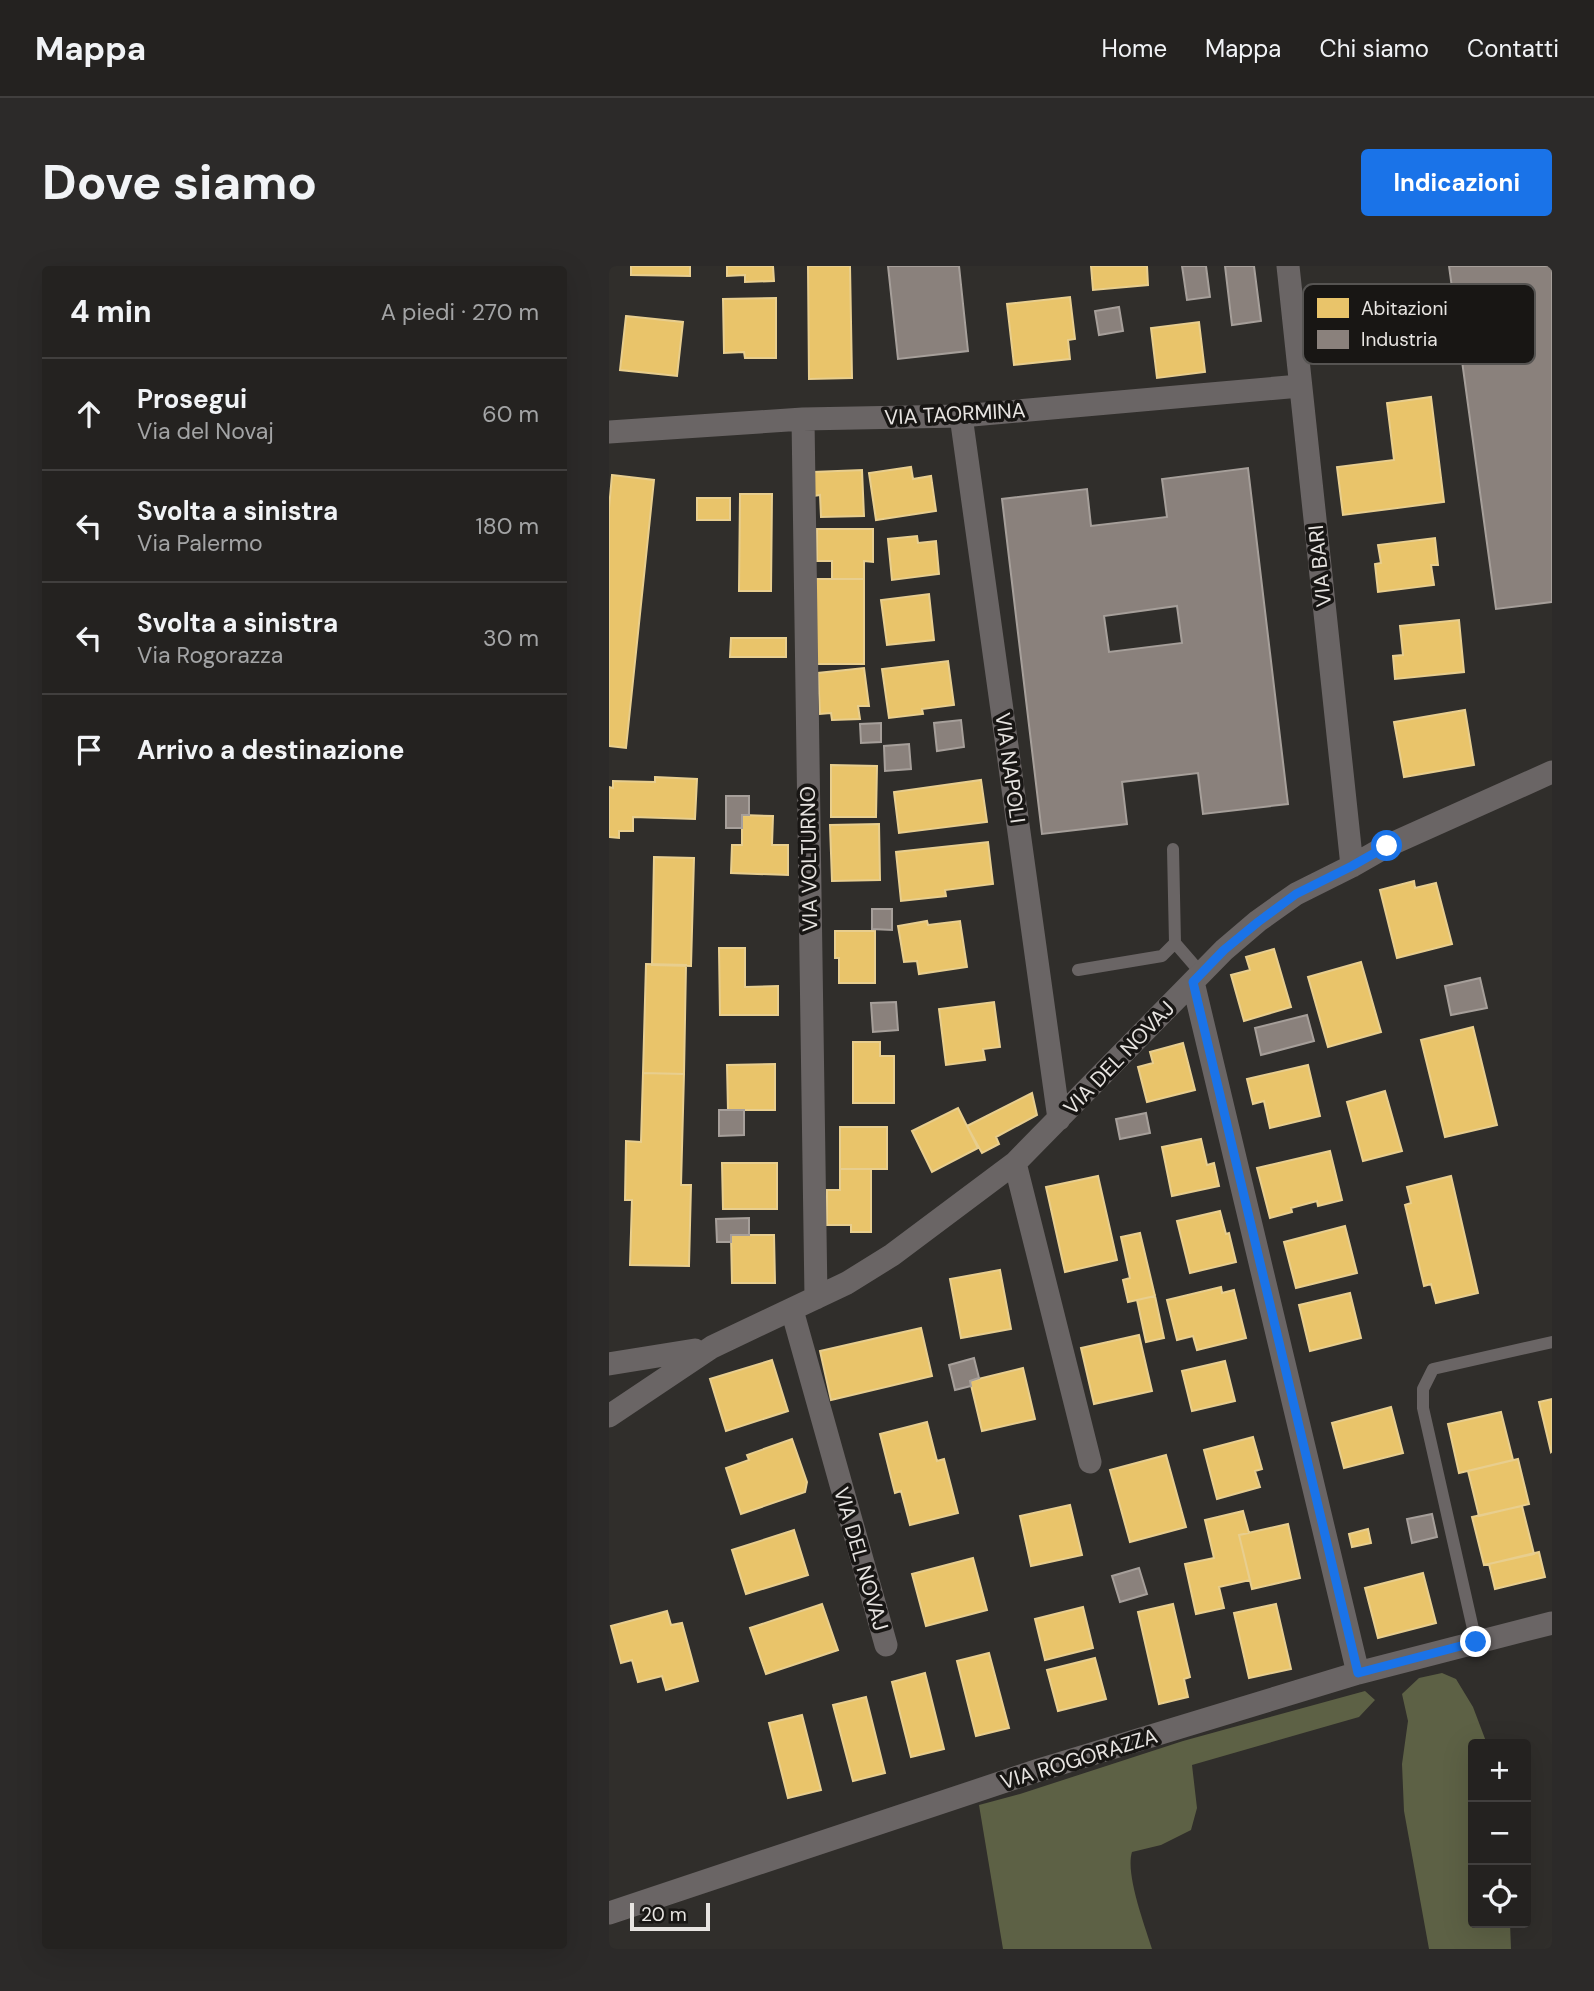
<!DOCTYPE html>
<html lang="it">
<meta charset="utf-8">
<style>
:root{--surface:#242220;--page:#2c2a29;--text:#f1f3f6;--muted:#a3a4a5;--line:#413f3e;--accent:#1a73e8}
body{margin:0;font-family:"DM Sans",sans-serif;background:var(--page);color:var(--text)}
.controls{position:absolute;right:21px;bottom:21px;display:grid;overflow:hidden;border-radius:7px;box-shadow:0 7px 28px #0002}
.controls button{width:63px;height:63px;display:grid;place-items:center;padding:0;border:0;border-bottom:2px solid var(--line);background:var(--surface);color:var(--text);font:35px sans-serif}
.scale{position:absolute;left:21px;bottom:18px;width:80px;box-sizing:border-box;padding-left:7px;border:4px solid #e7e4e1;border-top:0;font-size:19px;line-height:24px;white-space:nowrap;color:#e7e4e1;-webkit-text-stroke:5px #181614;paint-order:stroke}
.stop{position:absolute;width:21px;height:21px;margin:-16px;border:5px solid #1a73e8;border-radius:50%;background:#fff}
.stop.end{background:#1a73e8;border-color:#fff;box-shadow:0 2px 7px #0008}
.list{margin:0;padding:0;list-style:none}
h2{display:flex;justify-content:space-between;align-items:center;height:91px;margin:0;padding:0 28px;font-size:30px}
h2 small{font-size:23px;font-weight:400;color:var(--muted)}
.list li{display:grid;grid-template-columns:46px 1fr auto;gap:21px;align-items:center;box-sizing:border-box;height:112px;padding:0 28px;border-top:2px solid var(--line)}
.list b{display:block;font-size:26px;white-space:nowrap}
.list p{margin:0;font-size:23px;white-space:nowrap;color:var(--muted)}
.list em{font-size:23px;font-style:normal;color:var(--muted)}
.icon{flex:none;width:38px;height:38px;fill:none;stroke:currentColor;stroke-width:2;stroke-linecap:round;stroke-linejoin:round}
.map{position:relative;flex:none;width:943px;height:1683px;overflow:hidden;border-radius:7px}
header{display:flex;align-items:center;gap:42px;box-sizing:border-box;height:98px;padding:0 35px;background:var(--surface);border-bottom:2px solid var(--line)}
header strong{font-size:33px}
nav{display:flex;gap:38px;margin-inline-start:auto;font-size:24px}
.intro{display:flex;align-items:center;justify-content:space-between;box-sizing:border-box;height:168px;padding:0 42px}
h1{margin:0;font-size:49px}
.button{padding:18px 32px;border-radius:7px;background:var(--accent);color:#fff;font-size:24px;font-weight:700}
main{display:flex;gap:42px;padding:0 42px}
aside{flex:1;background:var(--surface);border-radius:7px;box-shadow:0 7px 28px #0002}
.map>svg:first-child{display:block}
.forest{fill:#5d6145}
.homes{fill:#e9c46a;stroke:#e8ce8e;stroke-width:2}
.industry{fill:#8a817c;stroke:#a69f9a;stroke-width:2;fill-rule:evenodd}
.lines{fill:none;stroke-linecap:round;stroke-linejoin:round}
.service{stroke:#6a6565;stroke-width:12}
.minor{stroke:#6a6565;stroke-width:23}
.route{stroke:#1a73e8;stroke-width:9}
.labels{text-anchor:middle;stroke-width:7;stroke-linejoin:round;paint-order:stroke}
.street-label{font-size:21px;fill:#e7e4e1;stroke:#181614}
.key{fill:#181614;stroke:#565452;stroke-width:2}
.key-label{font-size:19px;fill:#e7e4e1}
</style>
<header>
<strong>Mappa</strong>
<nav><a>Home</a><a>Mappa</a><a>Chi siamo</a><a>Contatti</a></nav>
</header>
<div class="intro"><h1>Dove siamo</h1><a class="button">Indicazioni</a></div>
<main>
<aside>
<h2>4 min<small>A piedi · 270 m</small></h2>
<ul class="list">
<li><svg class="icon" aria-label="ahead" viewBox="0 0 24 24"><path d="M12 20V5M6 11l6-6 6 6"/></svg><div><b>Prosegui</b><p>Via del Novaj</p></div><em>60 m</em></li>
<li><svg class="icon" aria-label="left" viewBox="0 0 24 24"><path d="M17 20v-9H6M10 6l-5 5 5 5"/></svg><div><b>Svolta a sinistra</b><p>Via Palermo</p></div><em>180 m</em></li>
<li><svg class="icon" aria-label="left" viewBox="0 0 24 24"><path d="M17 20v-9H6M10 6l-5 5 5 5"/></svg><div><b>Svolta a sinistra</b><p>Via Rogorazza</p></div><em>30 m</em></li>
<li><svg class="icon" aria-label="arrive" viewBox="0 0 24 24"><path d="M6 21V4h12l-3 4 3 4H6"/></svg><div><b>Arrivo a destinazione</b></div></li>
</ul>
</aside>
<div class="map">
<svg width="943" height="1683" viewBox="0 0 943 1683">
<rect width="100%" height="100%" fill="#302e2b"/>
<path class="forest" d="M833,1407L847,1413L864,1441L878,1478H864V1657H901L902,1683H820L795,1545L793,1498L799,1455L793,1428L810,1412Z
M756,1425L766,1434L750,1451L583,1499L588,1542L582,1564L552,1579L523,1586C516,1608 536,1660 543,1683H394L370,1539L411,1528L574,1475Z"/>
<path class="homes" d="M22,0H81V10L22,9Z
M118,0H164L165,15L136,16V9L118,10Z
M199,0H241L243,112L200,113Z
M482,0H538L539,19L484,24Z
M461,31L466,73L459,74L461,93L405,99L398,38Z
M167,32V92H136L135,86L115,87L114,33Z
M17,50L74,56L68,110L11,104Z
M590,56L596,106L548,112L542,62Z
M822,131L835,236L734,249L728,201L785,194L778,137Z
M302,201L304,213L322,210L327,245L267,254L260,207Z
M253,204L255,250L212,251L211,229L204,230V206Z
M3,209L45,214L17,482L0,480V242Z
M131,228H163L162,325H130Z
M88,232H121V254H88Z
M208,263H264V296L255,295V313H223V295H208Z
M308,270L309,277L327,275L330,308L283,314L279,273Z
M826,272L829,299H822L825,319L769,326L766,298L772,297L769,279Z
M207,313H255V398H207Z
M320,328L325,374L278,379L272,334Z
M850,354L855,406L786,413L784,390L794,389L791,360Z
M122,372H177V391H121Z
M339,395L345,439L313,443L314,448L280,452L273,403Z
M255,402L260,440H249L251,453L223,454L222,447L211,448L209,407Z
M856,444L865,499L795,511L785,456Z
M222,499L268,500L267,551H222Z
M46,511L88,513L86,553L24,551V565H10V572L0,571V521L4,522V515L46,516Z
M372,514L378,556L290,567L285,526Z
M133,549L164,550L163,579H179V609L122,607L123,579H133Z
M270,558L271,614L223,615L221,559Z
M379,576L384,618L336,624L337,630L292,635L287,586Z
M45,591L85,592L82,700L43,699Z
M805,615L806,622L827,617L843,678L788,692L771,624Z
M318,655L319,659L351,655L358,701L310,708L308,695L295,696L289,660Z
M226,665H266V717H230V692H226Z
M110,682H136V721L169,720V749H111Z
M665,683L682,741L635,755L622,709L641,704L637,691Z
M752,696L772,766L719,781L699,711Z
M37,698L77,699L75,808L34,807Z
M385,736L391,781L374,783L376,794L337,799L330,743Z
M864,761L888,859L836,871L812,774Z
M244,776H271V790H285V837H244Z
M574,777L586,824L538,836L529,801L544,797L541,786Z
M166,798V844H119L118,799Z
M699,799L711,850L661,862L655,835L644,838L638,813Z
M34,807L75,808L72,919H82L80,1000L21,999L23,934H16L17,875L32,876Z
M776,825L793,885L754,895L738,836Z
M423,827L428,849L387,871L390,878L373,887L358,860Z
M349,842L369,882L323,906L303,865Z
M231,861H278V903H231Z
M592,873L598,899L605,897L610,920L563,930L553,881Z
M721,885L733,934L709,940L708,935L682,942L683,946L661,952L648,902Z
M113,897H168V943H114Z
M231,903H262V966H242V959H218V924H231Z
M489,910L508,994L456,1006L437,921Z
M842,910L869,1027L827,1037L822,1018L815,1020L796,939L802,937L798,921Z
M611,945L617,968L620,967L627,996L581,1007L568,955Z
M736,960L748,1007L687,1022L675,976Z
M531,967L546,1030L519,1036L514,1014L521,1012L512,971Z
M122,969H165L166,1017H123Z
M391,1004L402,1063L352,1072L341,1013Z
M612,1021L613,1027L625,1024L637,1072L588,1084L584,1070L568,1074L558,1034Z
M741,1027L752,1072L701,1085L690,1039Z
M546,1030L555,1072L537,1076L528,1034Z
M312,1062L323,1110L222,1134L211,1085Z
M530,1069L543,1125L485,1138L472,1082Z
M163,1094L179,1145L117,1165L101,1113Z
M616,1095L626,1135L583,1145L573,1105Z
M414,1102L426,1153L373,1165L361,1115Z
M943,1133V1185L942,1186L930,1136Z
M782,1141L794,1187L735,1202L723,1157Z
M892,1146L904,1194L850,1207L839,1158Z
M318,1156L328,1195L335,1193L349,1247L301,1259L292,1225L286,1227L271,1168Z
M644,1171L653,1203L646,1205L651,1221L608,1233L595,1184Z
M183,1173L198,1216L196,1226L132,1248L117,1202L140,1194L138,1189Z
M557,1189L577,1261L521,1276L501,1204Z
M909,1193L920,1238L870,1250L859,1205Z
M461,1239L473,1289L422,1300L411,1250Z
M913,1240L925,1288L875,1299L863,1251Z
M634,1245L640,1267L630,1269L641,1314L610,1321L615,1342L587,1348L576,1298L605,1292L596,1254Z
M679,1258L691,1312L643,1323L630,1269Z
M759,1263L762,1277L743,1281L740,1268Z
M185,1264L199,1309L137,1328L123,1284Z
M930,1286L936,1311L886,1323L880,1298Z
M364,1292L378,1344L317,1360L303,1308Z
M814,1307L827,1357L769,1372L756,1322Z
M213,1338L229,1384L157,1408L141,1362Z
M564,1338L581,1411L575,1413L579,1431L550,1438L529,1346Z
M667,1338L682,1403L640,1412L625,1347Z
M474,1341L484,1382L436,1394L426,1353Z
M58,1345L62,1359L73,1357L89,1415L57,1424L53,1410L29,1416L23,1394L12,1397L2,1360Z
M380,1387L400,1462L367,1470L348,1395Z
M486,1392L497,1433L449,1445L438,1404Z
M316,1407L335,1483L302,1491L283,1416Z
M257,1431L276,1507L244,1515L224,1439Z
M193,1449L212,1524L179,1532L160,1457Z"/>
<path class="industry" d="M279,0H350L359,85L289,93Z
M573,0H597L601,31L578,34Z
M616,0H645L652,55L623,59Z
M840,0H943V336L887,343Z
M510,41L514,65L490,69L486,45Z
M639,202L679,538L594,548L589,507L513,516L518,558L433,568L393,233L478,223L482,260L558,251L553,213ZM568,340L573,377L500,386L495,350Z
M352,454L355,481L328,485L325,457Z
M272,457V476L252,477L251,458Z
M300,478L302,503L276,505L275,480Z
M117,530H140V549H133V562H117Z
M263,643H283V664L263,663Z
M871,712L878,742L842,749L836,720Z
M287,736L289,764L264,766L262,737Z
M698,749L705,775L652,789L646,762Z
M110,844H135V869L110,870Z
M537,847L541,867L511,873L507,853Z
M140,952V969H122V976H108L107,953Z
M365,1092L370,1112L361,1115L362,1120L346,1124L340,1099Z
M823,1248L828,1271L803,1277L798,1253Z
M530,1302L538,1328L511,1336L503,1310Z"/>
<g class="lines">
<path class="service" d="M564,583L566,677L592,707
M469,704L553,690L566,677
M867,1376L814,1142V1123L824,1103L943,1076"/>
<path class="minor" d="M679,0L743,600
M352,150L450,853
M194,153L207,1032
M0,166L194,153L352,150L691,120
M584,716L749,1407
M406,897L481,1196
M183,1044L277,1379
M0,1098L86,1084
M0,1150L103,1081L238,1017L283,989L406,897L615,684L649,655L687,628L743,600L778,580L943,506
M0,1647L430,1504L749,1407L943,1357"/>
</g>
<g class="lines">
<path class="route" d="M778,580L743,600L687,628L649,656L615,684L584,716L749,1407L867,1376"/>
</g>
<g class="labels">
<g class="street-label">
<text transform="translate(346 148) rotate(-3)" y="7">VIA TAORMINA</text>
<text transform="translate(711 300) rotate(-96)" y="7">VIA BARI</text>
<text transform="translate(401 502) rotate(82)" y="7">VIA NAPOLI</text>
<text transform="translate(200 593) rotate(-91)" y="7">VIA VOLTURNO</text>
<text transform="translate(510 792) rotate(-46)" y="7">VIA DEL NOVAJ</text>
<text transform="translate(252 1293) rotate(74)" y="7">VIA DEL NOVAJ</text>
<text transform="translate(470 1493) rotate(-17)" y="7">VIA ROGORAZZA</text>
</g>
</g>
<rect x="694" y="18" width="232" height="80" rx="10" class="key"/>
<rect x="708" y="32" width="32" height="20" fill="#e9c46a"/>
<rect x="708" y="64" width="32" height="19" fill="#8a817c"/>
<g class="key-label">
<text x="752" y="49">Abitazioni</text>
<text x="752" y="80">Industria</text>
</g>
</svg>
<div class="controls">
<button>+</button>
<button>−</button>
<button><svg class="icon" aria-label="locate" viewBox="0 0 24 24"><circle cx="12" cy="12" r="6"/><path d="M12 2v4M12 18v4M2 12h4M18 12h4"/></svg></button>
</div>
<div class="scale">20 m</div>
<div class="stop" style="left:778px;top:580px"></div>
<div class="stop end" style="left:867px;top:1376px"></div>
</div>
</main>
